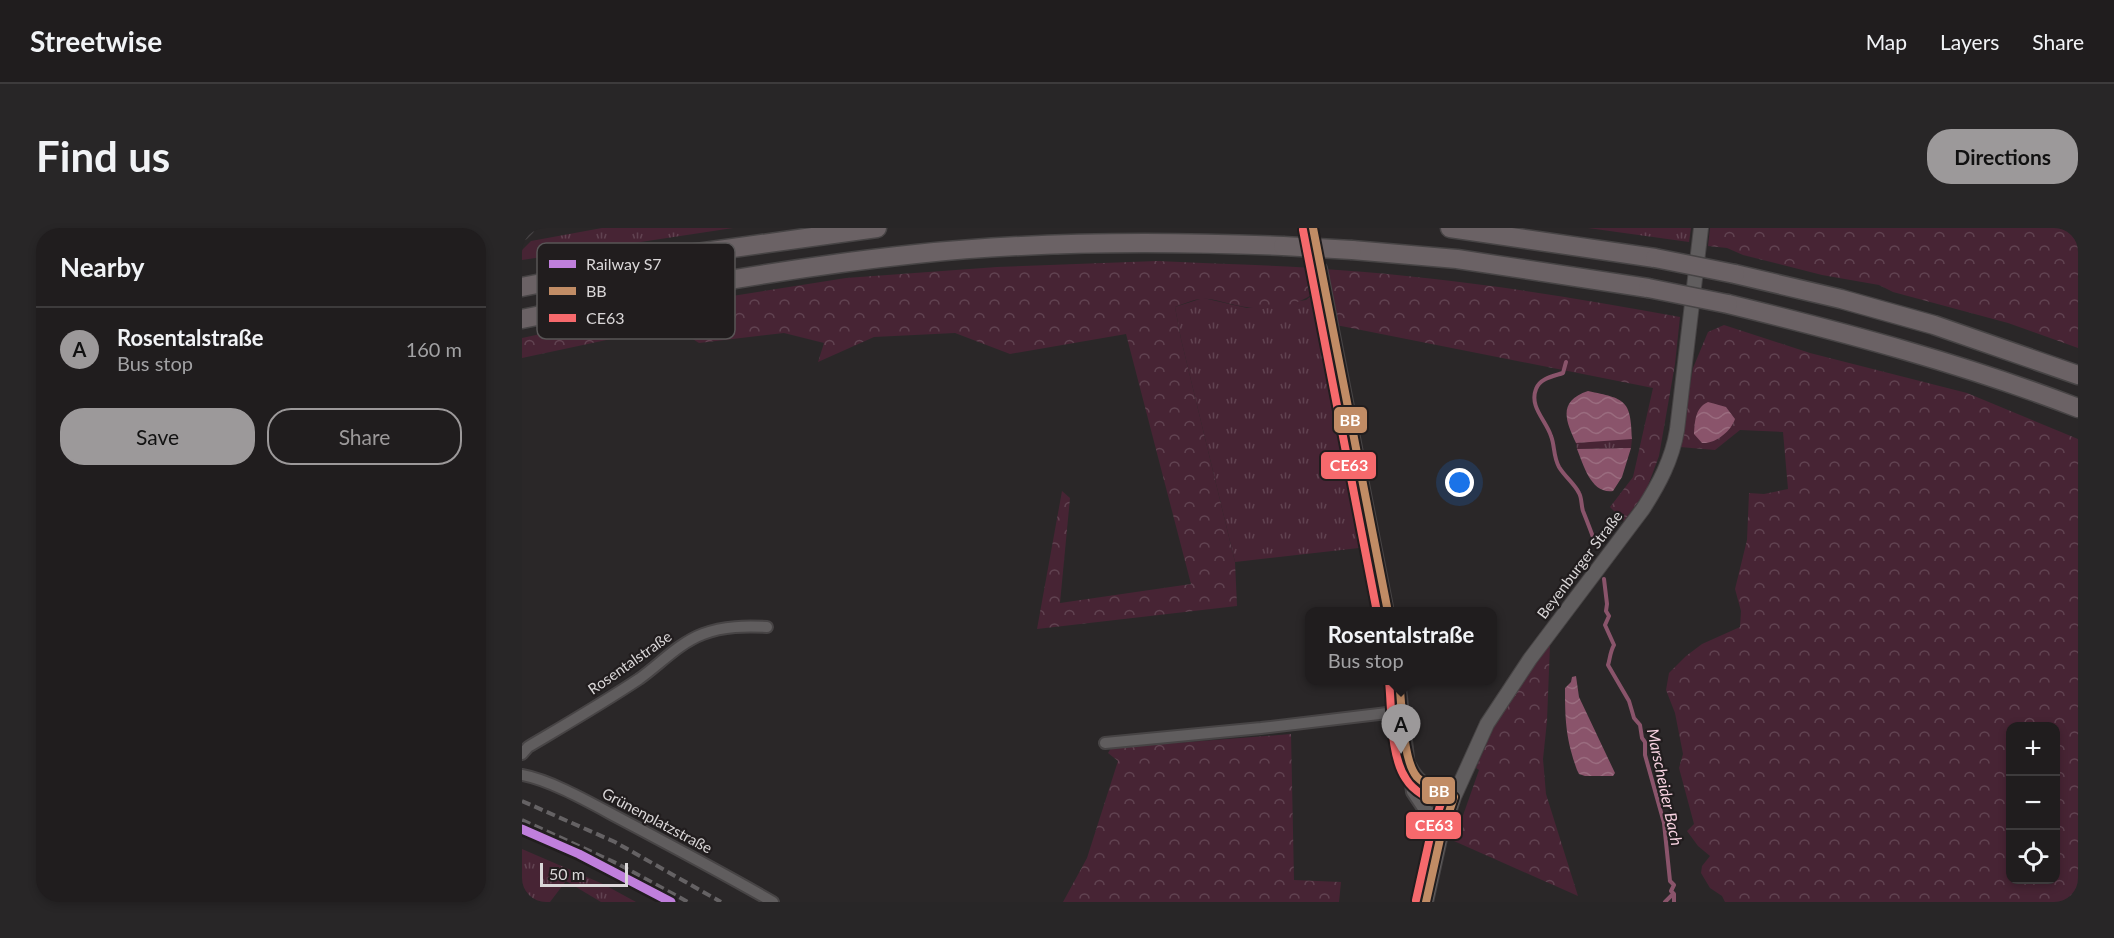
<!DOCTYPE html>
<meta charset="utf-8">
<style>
:root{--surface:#201d1e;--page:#282627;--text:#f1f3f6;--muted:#a2a2a4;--line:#3d3b3c;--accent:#9c999a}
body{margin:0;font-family:Lato,sans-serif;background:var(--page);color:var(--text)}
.controls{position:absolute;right:18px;bottom:18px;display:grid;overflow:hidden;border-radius:12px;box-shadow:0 3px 9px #0003}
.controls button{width:54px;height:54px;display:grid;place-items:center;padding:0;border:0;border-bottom:2px solid var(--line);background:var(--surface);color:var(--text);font:30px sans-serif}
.scale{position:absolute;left:18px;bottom:15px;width:88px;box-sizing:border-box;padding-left:6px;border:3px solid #dad7d8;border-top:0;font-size:16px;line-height:21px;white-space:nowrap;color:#dad7d8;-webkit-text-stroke:4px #211d1e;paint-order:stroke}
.you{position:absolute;left:938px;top:255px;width:21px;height:21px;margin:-15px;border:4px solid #fff;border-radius:50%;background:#1a73e8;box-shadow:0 0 0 9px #1a73e833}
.badge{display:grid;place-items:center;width:39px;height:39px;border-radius:50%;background:var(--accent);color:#111;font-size:20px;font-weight:700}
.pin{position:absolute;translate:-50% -50px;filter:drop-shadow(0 2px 3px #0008)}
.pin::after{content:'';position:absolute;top:32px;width:21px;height:18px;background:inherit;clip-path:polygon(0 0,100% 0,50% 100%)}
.popup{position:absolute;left:783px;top:379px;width:192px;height:78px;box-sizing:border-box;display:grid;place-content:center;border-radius:12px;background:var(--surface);filter:drop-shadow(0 2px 4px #0005);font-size:20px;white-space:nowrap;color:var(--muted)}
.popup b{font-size:22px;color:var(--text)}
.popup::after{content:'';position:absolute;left:50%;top:100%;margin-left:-12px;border:12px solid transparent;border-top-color:var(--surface)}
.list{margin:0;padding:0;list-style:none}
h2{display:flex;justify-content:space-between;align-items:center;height:78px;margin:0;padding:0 24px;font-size:26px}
h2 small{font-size:20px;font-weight:400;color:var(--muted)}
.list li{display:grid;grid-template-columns:39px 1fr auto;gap:18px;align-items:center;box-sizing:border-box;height:84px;padding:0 24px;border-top:2px solid var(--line)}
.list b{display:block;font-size:22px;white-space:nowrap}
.list p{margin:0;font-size:20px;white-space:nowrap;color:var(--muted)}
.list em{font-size:20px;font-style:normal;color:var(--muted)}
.actions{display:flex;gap:12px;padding:18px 24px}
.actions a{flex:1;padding:14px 0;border:2px solid var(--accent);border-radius:24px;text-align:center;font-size:21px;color:var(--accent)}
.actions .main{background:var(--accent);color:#111}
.icon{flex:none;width:33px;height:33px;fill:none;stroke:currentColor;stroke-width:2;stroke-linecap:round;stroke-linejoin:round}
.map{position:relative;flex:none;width:1556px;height:674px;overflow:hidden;border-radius:24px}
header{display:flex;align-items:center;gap:36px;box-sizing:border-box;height:84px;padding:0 30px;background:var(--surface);border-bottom:2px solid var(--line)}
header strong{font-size:28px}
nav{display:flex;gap:33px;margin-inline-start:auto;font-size:21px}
.intro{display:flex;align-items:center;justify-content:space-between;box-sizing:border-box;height:144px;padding:0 36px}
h1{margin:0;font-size:42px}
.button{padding:15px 27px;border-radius:24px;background:var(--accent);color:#111;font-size:21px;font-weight:700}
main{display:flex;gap:36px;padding:0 36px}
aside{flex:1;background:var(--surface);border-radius:24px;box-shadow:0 3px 9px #0003}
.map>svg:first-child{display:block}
.grass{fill:url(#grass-tufts)}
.forest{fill:url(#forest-crowns);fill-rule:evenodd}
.water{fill:url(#water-waves)}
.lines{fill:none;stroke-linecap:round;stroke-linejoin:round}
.stream{stroke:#8a546b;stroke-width:4}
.minor-tunnel{stroke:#444142;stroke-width:10;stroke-dasharray:10 5;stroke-linecap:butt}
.minor-casing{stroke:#474445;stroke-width:14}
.secondary-casing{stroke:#474445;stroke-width:16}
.motorway-casing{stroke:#474445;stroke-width:21}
.minor{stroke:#605d5e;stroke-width:10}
.secondary{stroke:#605d5e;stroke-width:14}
.motorway{stroke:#6b6265;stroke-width:18}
.rail{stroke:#656264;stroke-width:4;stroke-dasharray:9 4.5;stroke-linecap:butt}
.motorway-bridge-casing{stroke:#474445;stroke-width:21;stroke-linecap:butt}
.motorway-bridge{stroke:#6b6265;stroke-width:18}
.bus-1-casing{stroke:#211d1e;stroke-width:12}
.bus-2-casing{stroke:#211d1e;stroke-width:12}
.bus-1{stroke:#c18c65;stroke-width:8}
.bus-2{stroke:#f6696c;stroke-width:8}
.rail-1-casing{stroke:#211d1e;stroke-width:14}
.rail-1{stroke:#c07fdc;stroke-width:9}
.labels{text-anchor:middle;stroke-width:4.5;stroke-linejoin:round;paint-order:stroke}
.street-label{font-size:15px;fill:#dad7d8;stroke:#211d1e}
.water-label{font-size:16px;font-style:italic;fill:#f7d2e0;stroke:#211d1e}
.key{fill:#211d1e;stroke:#585556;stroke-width:1.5}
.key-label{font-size:16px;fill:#dad7d8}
.line-badge{stroke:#211d1e;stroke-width:2}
.badge-label{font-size:16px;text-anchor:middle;font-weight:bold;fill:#fff}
</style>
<header>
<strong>Streetwise</strong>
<nav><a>Map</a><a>Layers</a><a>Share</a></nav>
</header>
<div class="intro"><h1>Find us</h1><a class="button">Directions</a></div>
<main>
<aside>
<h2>Nearby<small></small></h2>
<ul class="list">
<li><span class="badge">A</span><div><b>Rosentalstraße</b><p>Bus stop</p></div><em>160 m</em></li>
</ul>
<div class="actions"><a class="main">Save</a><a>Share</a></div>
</aside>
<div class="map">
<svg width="1556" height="674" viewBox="0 0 1556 674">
<defs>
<pattern id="grass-tufts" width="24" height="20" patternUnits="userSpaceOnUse" patternTransform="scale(1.5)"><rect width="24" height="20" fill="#472434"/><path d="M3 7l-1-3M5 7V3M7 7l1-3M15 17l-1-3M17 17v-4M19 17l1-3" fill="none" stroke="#614351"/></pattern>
<pattern id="forest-crowns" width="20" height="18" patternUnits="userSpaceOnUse" patternTransform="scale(1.5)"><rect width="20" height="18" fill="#472434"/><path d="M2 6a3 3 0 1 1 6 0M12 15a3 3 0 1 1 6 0" fill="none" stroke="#614351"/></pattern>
<pattern id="water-waves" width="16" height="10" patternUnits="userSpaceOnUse" patternTransform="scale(1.5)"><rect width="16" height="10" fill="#8a546b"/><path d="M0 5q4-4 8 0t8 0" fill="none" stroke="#9a6c7f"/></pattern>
</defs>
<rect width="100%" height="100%" fill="#2a2728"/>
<path class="grass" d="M80,0H211L0,32V22L9,13Z
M1066,0H1169L1167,14Z
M798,61L807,97L846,319L713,334L659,111L653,79L681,70L725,80L784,72Z
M1087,211H1110L1109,220L1055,221L1054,215Z
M0,621L81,656L114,674H79L44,653L28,674H12L0,667Z"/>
<path class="forest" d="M1188,0H1556V120L1486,95L1371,64L1357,57L1300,47L1221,27L1205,20L1186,18Z
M635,33C695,36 756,37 816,42C931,50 1045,68 1158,89L1153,136L1137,228L1124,263L1102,293L1088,279L1111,249L1131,160L819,98L807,97L797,62C771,81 744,84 713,77C703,75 690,70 680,71C672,71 661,76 653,79L659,111L713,334L715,378L515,401L540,263L548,270L538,375L669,356L604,106L488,126L433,105L352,109L296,134L302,115L262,105L177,115L150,98L0,130V110L153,77L324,50L475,39Z
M1202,97L1288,125L1445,165L1556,211V674H1203L1200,668L1188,660L1179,645L1180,638L1188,628L1176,618L1165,603L1172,596L1157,540L1161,526L1153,485L1144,462L1147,445L1164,428L1180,416L1218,399L1219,383L1213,361L1225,312L1227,265L1242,266L1266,261L1261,204L1218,202L1193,222L1158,219L1171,140L1186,104ZM1488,499H1534V652H1488Z
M1028,416L1025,493L1021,531L1024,566L1056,668L932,613L957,542L954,540L971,501L997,456Z
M769,506L772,652L819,654L817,674H541L565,630L596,533L586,525L589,520Z"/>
<path class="water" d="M1066,163C1103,171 1109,171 1110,211L1054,215C1043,192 1036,173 1066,163Z
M1186,174L1204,179L1213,191C1209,203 1194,216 1180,215L1172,206C1173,193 1173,180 1186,174Z
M1109,220L1100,249L1091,263C1069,266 1062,238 1055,221Z
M1054,448L1057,469L1093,545L1091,548H1063L1057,546L1055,542C1044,511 1043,493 1043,460L1049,454L1050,449Z"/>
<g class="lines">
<path class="stream" d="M1044,134L1041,145C1032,148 1018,150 1014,161C1007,179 1024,192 1029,208C1033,218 1031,228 1037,239C1043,249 1052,255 1057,265C1060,270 1059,277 1061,283C1065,293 1069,303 1072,312V315
M1082,351L1085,376L1084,383L1087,388L1083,397L1092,417C1088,424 1088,431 1086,437L1107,473L1112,490L1118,497L1120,510L1123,514V527L1142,595L1148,653L1152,657L1149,663L1152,666V674
M1143,674L1151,666"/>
<path class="minor-tunnel" d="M791,0L799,40"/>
<g class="minor-casing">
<path id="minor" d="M0,6L6,0
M799,40L866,384
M877,452L890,564L900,579L924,593
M583,515L739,500L882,483
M0,526L6,519C43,497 81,475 117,451C138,436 157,415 181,406C202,398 224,398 245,399
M888,537C897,556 913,563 932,569
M0,547C28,552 67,574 93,588C146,616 199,644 251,674"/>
</g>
<g class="secondary-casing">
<path id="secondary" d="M904,674L918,611L932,569L965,496L1008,431L1121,281C1137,256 1150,232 1155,202L1179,0"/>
</g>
<g class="motorway-casing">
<path id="motorway" d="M928,0L1133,30
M830,22L935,31L1126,60
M1213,46L1319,71L1412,97L1556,147
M0,59L168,26L355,0
M1206,76C1325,105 1442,136 1556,180
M0,91C130,64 261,40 394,26C515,13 640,13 761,18"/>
</g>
<use href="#minor" class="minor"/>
<use href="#secondary" class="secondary"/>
<use href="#motorway" class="motorway"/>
<path class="rail" d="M0,573L93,614L199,674
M0,592L96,636L166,674"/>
<g class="motorway-bridge-casing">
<path id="motorway-bridge" d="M761,18L830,22
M1133,30L1213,46
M1126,60L1206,76"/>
</g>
<use href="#motorway-bridge" class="motorway-bridge"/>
<g class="bus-1-casing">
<path id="bus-1" d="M791,0L866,384
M877,452C880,475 880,532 895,549C905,559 919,564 932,569L918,611L904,674"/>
</g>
<g class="bus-2-casing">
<path id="bus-2" d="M781,2L855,384
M867,453C870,481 868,528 884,551C892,564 906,570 919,575L908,609L894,672"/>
</g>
<use href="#bus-1" class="bus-1"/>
<use href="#bus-2" class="bus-2"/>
<g class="rail-1-casing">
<path id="rail-1" d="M0,601L57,626L149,674"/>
</g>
<use href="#rail-1" class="rail-1"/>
</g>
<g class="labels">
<g class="street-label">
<text transform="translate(1058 337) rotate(-53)" y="5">Beyenburger Straße</text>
<text transform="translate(108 435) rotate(-35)" y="5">Rosentalstraße</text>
<text transform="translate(135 593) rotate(28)" y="5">Grünenplatzstraße</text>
</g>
<g class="water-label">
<text transform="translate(1143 559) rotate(78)" y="6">Marscheider Bach</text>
</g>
</g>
<rect x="15" y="15" width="198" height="96" rx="9" class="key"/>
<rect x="27" y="32" width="27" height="8" fill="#c07fdc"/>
<rect x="27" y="59" width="27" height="8" fill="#c18c65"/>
<rect x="27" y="86" width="27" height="8" fill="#f6696c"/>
<g class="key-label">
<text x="64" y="42">Railway S7</text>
<text x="64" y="69">BB</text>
<text x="64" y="96">CE63</text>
</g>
<g class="line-badge">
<rect x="811" y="178" width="35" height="28" rx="6" fill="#c18c65"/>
<rect x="798" y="223" width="57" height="29" rx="6" fill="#f6696c"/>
<rect x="899" y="548" width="35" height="29" rx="6" fill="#c18c65"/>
<rect x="883" y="583" width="57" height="29" rx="6" fill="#f6696c"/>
</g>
<g class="badge-label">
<text x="828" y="198">BB</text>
<text x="827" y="243">CE63</text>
<text x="917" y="569">BB</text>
<text x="912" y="603">CE63</text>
</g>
</svg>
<div class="controls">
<button>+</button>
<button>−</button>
<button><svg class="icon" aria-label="locate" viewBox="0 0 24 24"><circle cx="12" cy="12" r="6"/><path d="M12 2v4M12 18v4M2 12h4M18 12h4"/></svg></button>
</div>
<div class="scale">50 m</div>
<div class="you"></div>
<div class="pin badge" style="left:879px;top:526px">A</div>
<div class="popup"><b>Rosentalstraße</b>Bus stop</div>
</div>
</main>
